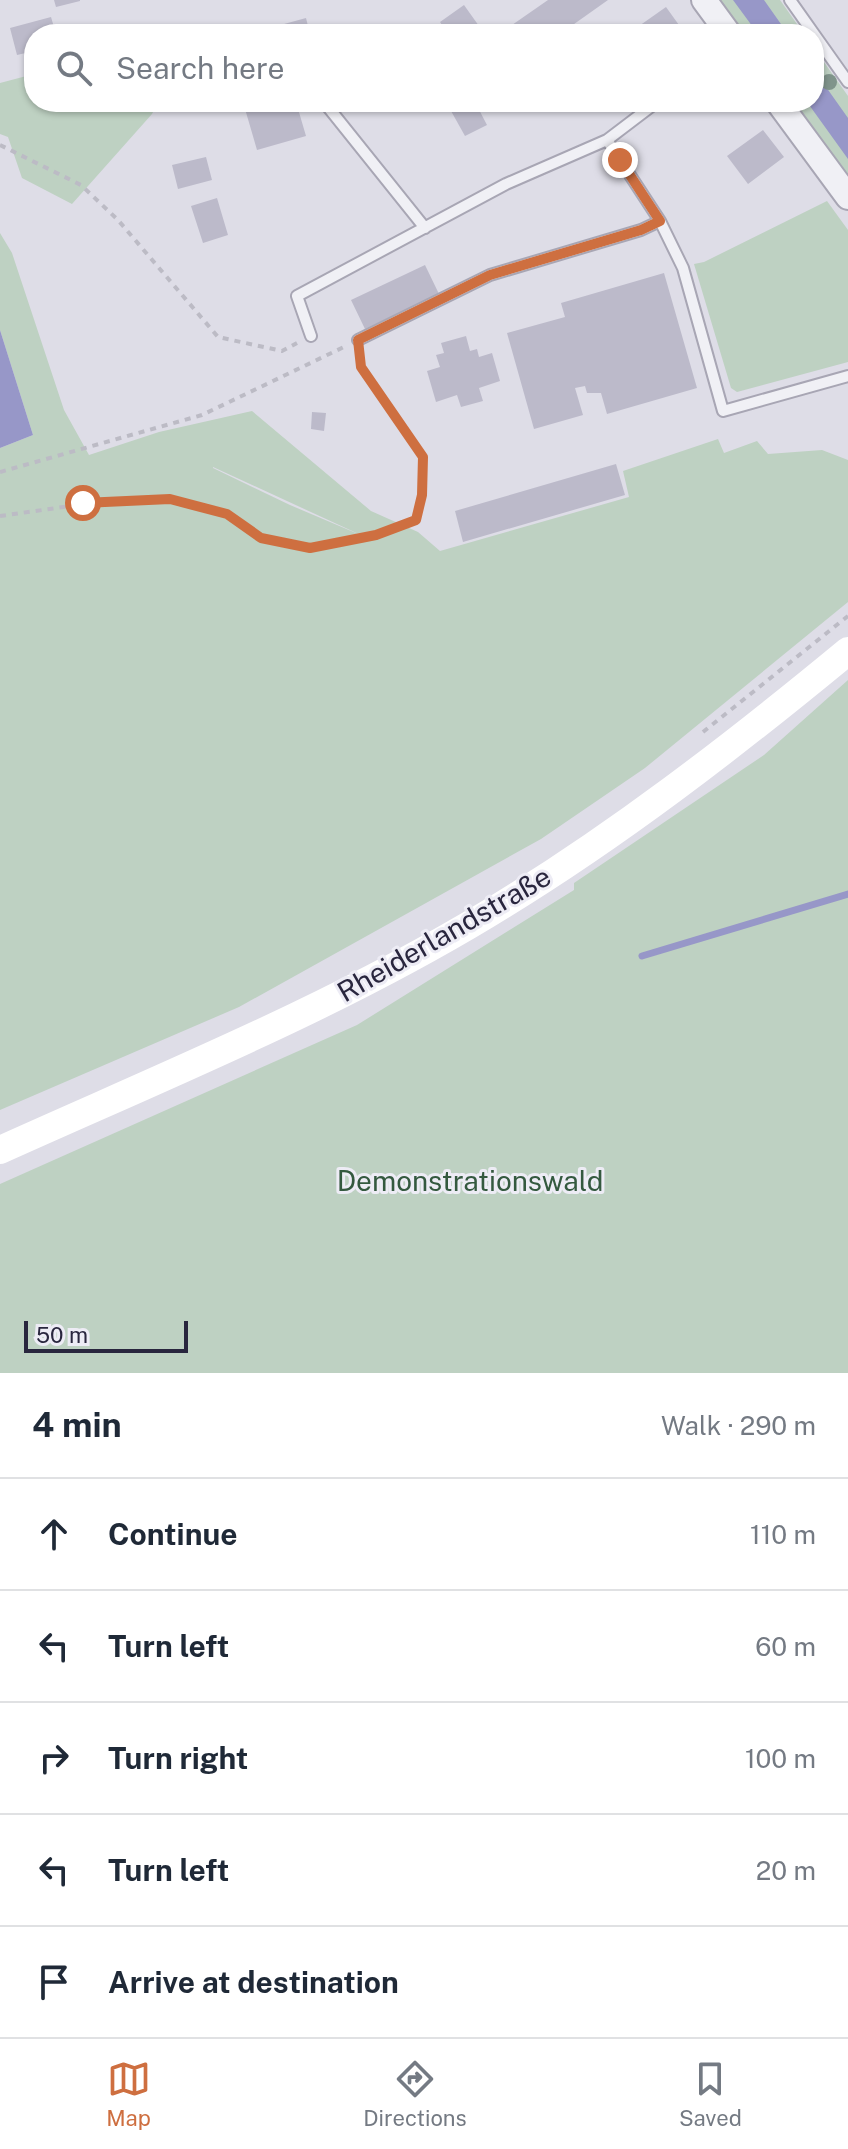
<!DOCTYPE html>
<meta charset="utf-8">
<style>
:root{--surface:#fff;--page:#f6f6f7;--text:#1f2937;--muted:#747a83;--line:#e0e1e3;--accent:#ce6f40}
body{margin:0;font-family:"Public Sans",sans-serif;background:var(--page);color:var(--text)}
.scale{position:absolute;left:24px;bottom:20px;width:164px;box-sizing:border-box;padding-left:8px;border:4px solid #29263e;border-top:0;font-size:22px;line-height:28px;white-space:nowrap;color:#29263e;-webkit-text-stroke:6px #edecf5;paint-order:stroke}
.stop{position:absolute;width:24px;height:24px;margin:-18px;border:6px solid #ce6f40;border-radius:50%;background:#fff}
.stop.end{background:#ce6f40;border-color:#fff;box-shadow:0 2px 8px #0008}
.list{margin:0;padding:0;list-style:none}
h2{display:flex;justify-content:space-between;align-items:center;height:104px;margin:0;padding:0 32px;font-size:34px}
h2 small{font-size:26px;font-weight:400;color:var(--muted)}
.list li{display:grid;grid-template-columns:52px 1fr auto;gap:24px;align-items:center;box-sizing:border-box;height:112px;padding:0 32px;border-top:2px solid var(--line)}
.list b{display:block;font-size:30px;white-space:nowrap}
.list em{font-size:26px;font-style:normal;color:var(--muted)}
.icon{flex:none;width:44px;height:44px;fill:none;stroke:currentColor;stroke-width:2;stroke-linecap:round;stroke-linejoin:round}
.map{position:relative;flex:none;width:848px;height:1373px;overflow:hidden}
.search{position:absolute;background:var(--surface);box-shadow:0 2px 6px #0004;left:24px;right:24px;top:24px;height:88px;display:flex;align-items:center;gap:20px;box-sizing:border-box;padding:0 28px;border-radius:32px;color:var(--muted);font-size:30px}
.sheet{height:664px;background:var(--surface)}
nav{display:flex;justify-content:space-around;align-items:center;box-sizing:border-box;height:112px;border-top:2px solid var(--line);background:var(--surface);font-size:22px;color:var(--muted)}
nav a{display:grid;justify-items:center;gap:4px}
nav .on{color:var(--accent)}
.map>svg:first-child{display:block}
.green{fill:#bed1c2;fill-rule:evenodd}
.water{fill:#9797c8}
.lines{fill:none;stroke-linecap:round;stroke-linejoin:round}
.stream{stroke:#9797c8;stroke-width:7}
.building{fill:#bcbaca}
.service-casing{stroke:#a8a6b4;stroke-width:14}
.tertiary-casing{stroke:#a8a6b4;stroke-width:28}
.path{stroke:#bcbbc5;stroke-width:4;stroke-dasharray:6 6;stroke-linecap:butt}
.service{stroke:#f0f0f5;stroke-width:10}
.tertiary{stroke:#f0f0f5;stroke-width:24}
.secondary{stroke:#fff;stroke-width:28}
.tree{fill:#80948b}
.route{stroke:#ce6f40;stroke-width:10}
.labels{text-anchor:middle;stroke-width:6;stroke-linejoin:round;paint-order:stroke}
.street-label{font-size:28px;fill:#29263e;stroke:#edecf5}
.park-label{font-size:28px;fill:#34593f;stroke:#edecf5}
</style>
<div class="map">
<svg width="848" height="1373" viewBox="0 0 848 1373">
<rect width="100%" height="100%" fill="#dedde7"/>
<path class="green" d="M715,0H780L804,34H740Z
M814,48L848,96V184L789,102H814Z
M34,74V102H158L152,114L72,204L22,178L8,137L0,134V83Z
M827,201L848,230V362L737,392L731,388L694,264L704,262Z
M0,233L12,253L64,410L89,455L159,432L252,411L371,511L418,532L440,551L629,497L623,471L718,439L724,453L757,441L768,454L822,450L848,460V602L645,768L541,839L239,1007L0,1110V448L33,435L0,330ZM213,468V467L363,536L290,505Z
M848,680V1373H0V1184L357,1025L574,890V883L764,755Z"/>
<path class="water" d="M733,0H764L788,34H758Z
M814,70L848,118V159L807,102H814Z
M0,330L33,435L0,448Z"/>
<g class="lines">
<path class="stream" d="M642,956L848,894"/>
</g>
<path class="building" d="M54,0H80V1L56,7Z
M548,0H608L560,34H518L512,25Z
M464,5L484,33L487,30L490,34H448L440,22Z
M666,7L684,32L645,34L639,26Z
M51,17L56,34H34V51L17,55L10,28Z
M306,18L310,34H251V33Z
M243,102H296L306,136L257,150Z
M446,102H475L487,125L465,136Z
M763,130L784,157L748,184L727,156Z
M206,157L212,180L178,189L172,165Z
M217,198L228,235L203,243L191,206Z
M425,265L439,294L365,329L351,300Z
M664,273L697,388L607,414L601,393H587L585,386L575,388L583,415L534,429L507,333L565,317L561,303Z
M466,336L470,351L477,349L479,357L492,353L500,381L479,388L483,401L461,407L457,395L436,402L427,371L440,367L436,355L444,353L441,343Z
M312,412L326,413L324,431L311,429Z
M616,464L625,495L463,542L455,511Z"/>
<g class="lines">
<g class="service-casing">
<path id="service" d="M790,0L814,34
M814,34L848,82
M324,102L425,228
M660,221L683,268L723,411L848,376
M311,336L297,296L506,184L607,140
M358,340L490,275L641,230L660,221L607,140L657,102"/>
</g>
<g class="tertiary-casing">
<path id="tertiary" d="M704,0L729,34
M778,102L848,197"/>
</g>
<path class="path" d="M0,145L81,185L118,220L218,337L282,351L297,343
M0,472L202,415L346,346
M0,516L106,501L170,499L227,514L261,538L310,548L376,535L416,520L422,495L423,457L361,367L359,356
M703,732L848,616"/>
<use href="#service" class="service"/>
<use href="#tertiary" class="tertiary"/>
<path class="secondary" d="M0,1150C164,1076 332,1008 486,915C614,838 733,746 848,651"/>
</g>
<circle class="tree" cx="829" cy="82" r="8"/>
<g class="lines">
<path class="route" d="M83,503L170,499L227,514L261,538L310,548L376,535L416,520L422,495L423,457L361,367L358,340L490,275L641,230L660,221L620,160"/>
</g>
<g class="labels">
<g class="street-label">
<text transform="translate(444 934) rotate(-30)" y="10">Rheiderlandstraße</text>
</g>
<g class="park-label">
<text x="470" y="1191">Demonstrationswald</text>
</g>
</g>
</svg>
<div class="scale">50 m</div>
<div class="stop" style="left:83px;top:503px"></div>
<div class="stop end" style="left:620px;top:160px"></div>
<div class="search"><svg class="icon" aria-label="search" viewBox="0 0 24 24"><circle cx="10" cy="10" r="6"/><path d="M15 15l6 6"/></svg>Search here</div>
</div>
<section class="sheet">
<h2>4 min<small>Walk · 290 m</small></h2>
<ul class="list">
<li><svg class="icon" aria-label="ahead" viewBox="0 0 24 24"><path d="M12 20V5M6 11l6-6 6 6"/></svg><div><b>Continue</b></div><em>110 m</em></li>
<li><svg class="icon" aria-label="left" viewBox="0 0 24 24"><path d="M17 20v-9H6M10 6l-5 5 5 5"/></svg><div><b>Turn left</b></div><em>60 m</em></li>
<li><svg class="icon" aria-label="right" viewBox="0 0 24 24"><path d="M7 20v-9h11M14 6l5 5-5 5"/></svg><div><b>Turn right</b></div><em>100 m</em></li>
<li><svg class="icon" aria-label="left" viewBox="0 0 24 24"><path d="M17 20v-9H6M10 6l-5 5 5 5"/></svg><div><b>Turn left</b></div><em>20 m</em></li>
<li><svg class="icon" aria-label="arrive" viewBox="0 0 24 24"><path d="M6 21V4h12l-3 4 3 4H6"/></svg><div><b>Arrive at destination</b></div></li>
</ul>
</section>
<nav>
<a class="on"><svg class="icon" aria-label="map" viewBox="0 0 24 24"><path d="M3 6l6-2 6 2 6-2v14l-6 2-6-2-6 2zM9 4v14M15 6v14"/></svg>Map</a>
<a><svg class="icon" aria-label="directions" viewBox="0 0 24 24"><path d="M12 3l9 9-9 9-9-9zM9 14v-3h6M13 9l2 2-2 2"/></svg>Directions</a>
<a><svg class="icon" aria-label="saved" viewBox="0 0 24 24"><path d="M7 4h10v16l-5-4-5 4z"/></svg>Saved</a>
</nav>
